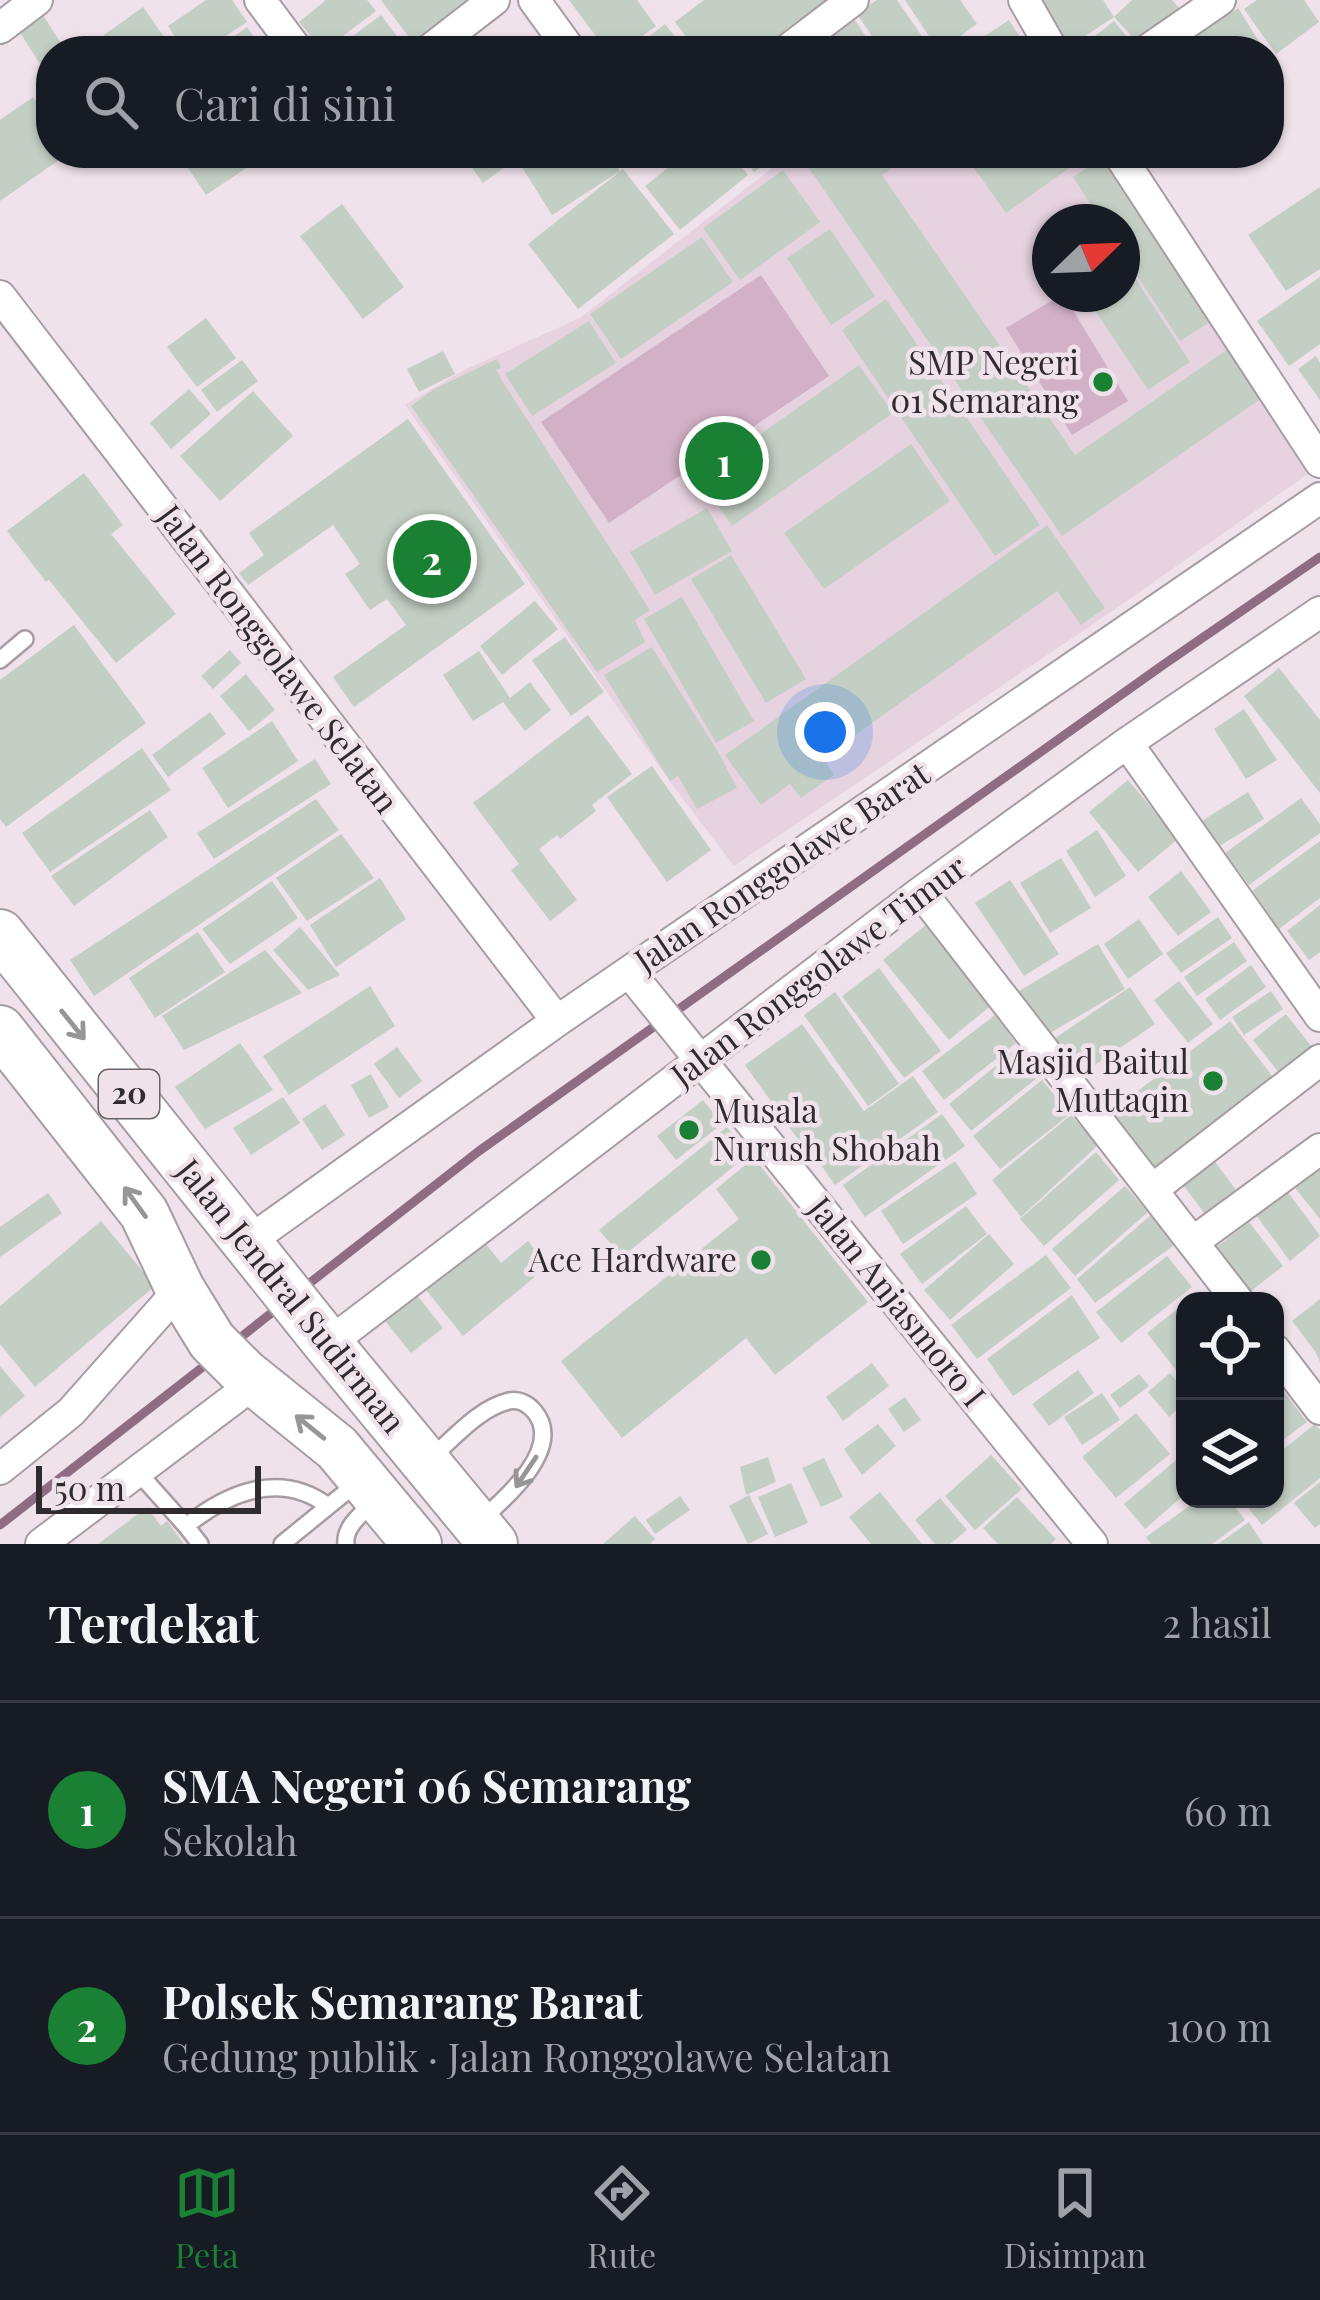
<!DOCTYPE html>
<html lang="id">
<meta charset="utf-8">
<style>
:root{--surface:#171b24;--page:#242831;--text:#f1f3f6;--muted:#9ea1a6;--line:#363941;--accent:#198034}
body{margin:0;font-family:"Playfair Display",serif;background:var(--page);color:var(--text)}
.controls{position:absolute;right:36px;bottom:36px;display:grid;overflow:hidden;border-radius:24px;box-shadow:0 3px 9px #0004}
.controls button{width:108px;height:108px;display:grid;place-items:center;padding:0;border:0;border-bottom:3px solid var(--line);background:var(--surface);color:var(--text);font:60px sans-serif}
.compass{position:absolute;left:1032px;top:204px;width:108px;height:108px;border-radius:50%;background:var(--surface);box-shadow:0 3px 9px #0004;rotate:67deg}
.scale{position:absolute;left:36px;bottom:30px;width:225px;box-sizing:border-box;padding-left:12px;border:6px solid #302b2e;border-top:0;font-size:33px;line-height:42px;white-space:nowrap;color:#302b2e;-webkit-text-stroke:9px #efe2ea;paint-order:stroke}
.you{position:absolute;left:825px;top:732px;width:42px;height:42px;margin:-30px;border:9px solid #fff;border-radius:50%;background:#1a73e8;box-shadow:0 0 0 18px #1a73e833}
.badge{display:grid;place-items:center;width:78px;height:78px;border-radius:50%;background:var(--accent);color:#fff;font-size:39px;font-weight:700}
.pin{position:absolute;translate:-50% -50%;border:6px solid #fff;box-shadow:0 3px 12px #0006}
.list{margin:0;padding:0;list-style:none}
h2{display:flex;justify-content:space-between;align-items:center;height:156px;margin:0;padding:0 48px;font-size:51px}
h2 small{font-size:39px;font-weight:400;color:var(--muted)}
.list li{display:grid;grid-template-columns:78px 1fr auto;gap:36px;align-items:center;box-sizing:border-box;height:216px;padding:0 48px;border-top:3px solid var(--line)}
.list b{display:block;font-size:45px;white-space:nowrap}
.list p{margin:0;font-size:39px;white-space:nowrap;color:var(--muted)}
.list em{font-size:39px;font-style:normal;color:var(--muted)}
.icon{flex:none;width:66px;height:66px;fill:none;stroke:currentColor;stroke-width:2;stroke-linecap:round;stroke-linejoin:round}
.map{position:relative;flex:none;width:1320px;height:1544px;overflow:hidden}
.search{position:absolute;background:var(--surface);box-shadow:0 3px 9px #0004;left:36px;right:36px;top:36px;height:132px;display:flex;align-items:center;gap:30px;box-sizing:border-box;padding:0 42px;border-radius:48px;color:var(--muted);font-size:45px}
.sheet{height:588px;background:var(--surface)}
nav{display:flex;justify-content:space-around;align-items:center;box-sizing:border-box;height:168px;border-top:3px solid var(--line);background:var(--surface);font-size:33px;color:var(--muted)}
nav a{display:grid;justify-items:center;gap:6px}
nav .on{color:var(--accent)}
.map>svg:first-child{display:block}
.built{fill:#e7d3e0;fill-rule:evenodd}
.green{fill:#d2b0c6}
.lines{fill:none;stroke-linecap:round;stroke-linejoin:round}
.stream{stroke:#8e6d83;stroke-width:9}
.building{fill:#c3cec4}
.service-casing{stroke:#a89ca3;stroke-width:20}
.minor-casing{stroke:#a89ca3;stroke-width:34}
.trunk-casing{stroke:#a89ca3;stroke-width:52}
.service{stroke:#fff;stroke-width:15}
.minor{stroke:#fff;stroke-width:30}
.trunk{stroke:#fff;stroke-width:48}
.oneway{stroke:#989596}
.poi-dot{fill:#198034;stroke:#efe2ea;stroke-width:4.5}
.labels{text-anchor:middle;stroke-width:9;stroke-linejoin:round;paint-order:stroke}
.shield{fill:#efe2ea;stroke:#696266;stroke-width:3}
.shield-label{font-size:30px;font-weight:bold;fill:#302b2e}
.poi-label{font-size:33px;fill:#302b2e;stroke:#efe2ea;text-anchor:end}
.street-label{font-size:33px;fill:#302b2e;stroke:#efe2ea}
</style>
<div class="map">
<svg width="1320" height="1544" viewBox="0 0 1320 1544">
<rect width="100%" height="100%" fill="#efe2ea"/>
<path class="built" d="M805,153H1107L1315,469L1111,612L734,866L673,786L405,405L462,371L580,318L789,155L794,161ZM1050,222H1122V294H1050Z"/>
<path class="green" d="M761,275L829,376L609,523L541,422Z
M1063,294L1128,401L1072,435L1006,328Z"/>
<g class="lines">
<path class="stream" d="M302,1289L479,1151L1163,665L1320,557
M236,1341L279,1307
M0,1525L213,1359"/>
</g>
<path class="building" d="M206,0H232L247,22L203,51H184L168,26Z
M326,0H367L376,11L323,51L299,22Z
M381,0H473L414,44Z
M569,0H637L656,26L622,51H607Z
M704,0H842L775,51H697L675,22Z
M877,0H897L932,51H882L857,14Z
M905,0H960L977,24L939,51Z
M1044,0H1103L1114,17L1132,0H1172L1180,9L1141,46L1114,17L1067,48L1038,4Z
M1257,0H1304L1319,22L1276,54L1244,9Z
M143,7L174,51H115L104,35Z
M1238,8L1265,51H1192L1186,42Z
M43,15L66,51H51V81L19,31Z
M381,15L408,51H333Z
M855,20L875,51H838L829,38Z
M1009,20L1029,51H962Z
M1114,21L1137,49L1076,51Z
M665,24L686,51H630Z
M247,27L264,51H214Z
M33,97L51,122V153H69L0,201V120Z
M205,153H247L254,163L206,195L186,165Z
M461,153H524L483,183Z
M530,153H609L620,171L552,215L518,161Z
M687,153H730L748,175L680,230L645,186Z
M740,153H781L754,172Z
M815,153H914L882,175L1075,455L1228,349L1262,398L1062,536L804,161Z
M995,153H1074L1079,161L1006,213L974,168Z
M1104,157L1211,321L1180,341L1122,253V222H1102L1073,177Z
M623,169L674,234L578,309L528,244Z
M783,170L820,222L740,280L703,228Z
M1320,187V269L1286,291L1248,235Z
M342,204L404,287L363,319L300,236Z
M830,229L875,296L831,325L787,258Z
M702,237L733,282L621,359L590,314Z
M1122,258L1190,362L1148,390L1084,294H1122Z
M1320,277V344L1289,366L1257,321Z
M886,299L1040,525L995,556L842,330Z
M206,318L236,358L197,387L167,347Z
M589,321L616,363L532,416L505,374Z
M443,351L455,374L419,392L407,369Z
M1316,356L1320,363V400L1298,369Z
M497,359L501,368L497,370L501,379L650,610L635,620L645,642L597,672L411,406L434,389Z
M242,360L258,381L217,412L201,390Z
M859,365L893,413L732,526L698,478Z
M189,389L211,414L171,449L150,423Z
M253,391L293,436L220,501L180,456Z
M408,419L525,584L354,707L333,677L406,625L387,599L370,610L345,574L360,564L333,525L248,585L239,573L264,555L249,533Z
M911,444L950,501L824,589L784,533Z
M84,473L123,525L111,534L176,614L116,663L49,580L46,582L7,531Z
M707,508L732,551L655,595L630,552Z
M1047,525L1105,608L1081,625L1057,591L823,758L834,775L801,798L790,784L761,805L725,755Z
M731,555L806,679L766,703L691,579Z
M682,597L754,721L716,743L644,619Z
M535,601L558,629L502,675L480,646Z
M74,625L146,723L6,827L0,819V680Z
M565,637L604,692L571,716L532,660Z
M652,647L717,750L737,788L697,809L678,776L670,781L604,675Z
M230,650L241,663L213,689L201,676Z
M479,651L510,698L530,682L551,710L525,731L503,702L473,721L443,675Z
M1279,668L1320,720V793L1244,696Z
M246,674L275,710L249,731L220,696Z
M1244,709L1277,760L1246,779L1214,729Z
M210,712L226,734L168,777L152,755Z
M588,715L632,774L592,805L596,811L560,839L557,835L539,849L577,900L550,921L511,870L519,864L473,803Z
M272,721L298,761L228,808L202,768Z
M142,748L171,790L50,872L22,833Z
M315,759L331,784L214,859L197,833Z
M652,766L711,850L667,882L607,797Z
M1128,780L1178,839L1138,872L1089,812Z
M1248,792L1264,819L1216,848L1200,822Z
M1301,798L1320,824V833L1249,885L1225,853Z
M316,799L339,830L94,996L70,960Z
M150,810L168,837L74,906L51,876Z
M1097,830L1126,876L1095,897L1066,851Z
M341,834L374,878L307,921L276,878Z
M1320,841V898L1279,929L1252,891Z
M1061,858L1091,908L1050,933L1020,883Z
M1181,871L1211,912L1178,936L1148,897Z
M380,878L406,919L336,967L310,925Z
M1010,880L1059,954L1024,976L975,903Z
M272,881L298,918L230,964L202,929Z
M1320,905V952L1309,960L1287,931Z
M1218,917L1232,938L1181,973L1166,953Z
M1139,919L1163,954L1128,979L1104,944Z
M928,923L994,1003L949,1040L883,960Z
M300,927L340,975L308,990L273,950Z
M198,932L225,972L155,1018L129,978Z
M1234,942L1247,961L1197,996L1184,977Z
M1098,944L1125,989L1045,1036L1019,991Z
M265,950L302,993L184,1050L162,1016Z
M1251,965L1266,987L1220,1020L1205,999Z
M879,968L941,1051L904,1078L842,996Z
M1179,981L1213,1024L1188,1043L1154,1000Z
M370,986L395,1026L289,1095L263,1056Z
M1130,987L1155,1024L1079,1076L1054,1039Z
M1271,991L1283,1009L1244,1035L1232,1017Z
M835,992L899,1084L868,1106L804,1015Z
M1286,1014L1315,1051L1282,1077L1253,1040Z
M995,1015L1016,1043L944,1100L922,1071Z
M1230,1021L1276,1081L1151,1177L1105,1116Z
M802,1024L864,1111L913,1076L938,1112L835,1185L810,1149L807,1152L745,1065Z
M240,1043L273,1090L205,1129L175,1087Z
M1020,1046L1042,1074L971,1131L949,1104Z
M397,1047L422,1081L399,1098L374,1064Z
M371,1074L389,1107L369,1118L351,1085Z
M1042,1080L1070,1114L1000,1169L973,1136Z
M283,1097L300,1123L251,1155L233,1128Z
M703,1100L722,1124L676,1160L657,1136Z
M325,1104L345,1135L322,1150L302,1119Z
M942,1114L965,1146L865,1217L843,1185Z
M1071,1115L1098,1145L1021,1217L992,1180Z
M727,1127L749,1154L622,1257L599,1230Z
M1096,1152L1119,1180L1044,1246L1020,1219Z
M754,1158L868,1302L775,1375L746,1338L622,1438L561,1361L739,1219L716,1189Z
M1212,1158L1242,1198L1211,1222L1181,1182Z
M955,1161L977,1194L903,1244L881,1211Z
M1320,1162V1219L1292,1184Z
M1125,1186L1148,1212L1075,1276L1052,1249Z
M1288,1192L1320,1236L1290,1261L1256,1215Z
M48,1193L62,1213L0,1257V1227Z
M966,1206L987,1234L922,1284L900,1254Z
M1151,1215L1174,1245L1095,1303L1077,1279Z
M101,1221L155,1286L35,1387L0,1344V1306Z
M1249,1222L1283,1266L1246,1295L1213,1250Z
M989,1234L1014,1264L950,1320L924,1290Z
M482,1239L501,1263L528,1241L548,1266L463,1336L423,1286Z
M1046,1255L1071,1288L977,1359L951,1325Z
M1167,1256L1192,1287L1121,1343L1096,1312Z
M417,1295L443,1328L411,1353L385,1321Z
M1072,1295L1100,1338L1013,1396L987,1359Z
M1320,1299V1362L1315,1351L1292,1321Z
M1185,1303V1363L1176,1370L1147,1333Z
M872,1363L889,1386L843,1421L826,1397Z
M0,1366L25,1396L0,1417Z
M1078,1370L1094,1393L1049,1426L1032,1404Z
M1170,1373L1185,1391V1402L1169,1417L1148,1392Z
M1139,1374L1149,1386L1120,1408L1110,1395Z
M1282,1389L1307,1422L1275,1446V1394Z
M1102,1393L1120,1420L1082,1445L1064,1417Z
M905,1397L921,1420L904,1432L888,1409Z
M1136,1413L1170,1454L1116,1498L1082,1457Z
M878,1424L896,1446L862,1475L844,1449Z
M1315,1424L1320,1430V1478L1262,1525L1241,1499H1275V1456Z
M991,1455L1022,1489L975,1530L945,1496Z
M1182,1455L1185,1458V1494L1145,1529L1124,1504Z
M768,1457L776,1482L746,1495L740,1467Z
M824,1458L843,1497L821,1507L802,1468Z
M1320,1482V1524L1315,1528L1294,1503Z
M791,1483L808,1523L775,1537L758,1497Z
M880,1492L922,1544H871L849,1517Z
M749,1495L768,1534L748,1544L729,1506Z
M680,1496L690,1510L655,1534L646,1520Z
M1017,1497L1056,1539L1051,1544H998L983,1528Z
M940,1498L967,1530L950,1544H935L915,1520Z
M1199,1499H1229L1245,1520L1212,1544H1151L1146,1537Z
M147,1507L161,1526L167,1521L184,1544H98Z
M635,1516L655,1539L650,1544H603Z
M1249,1522L1263,1544H1218Z"/>
<g class="lines">
<g class="service-casing">
<path id="service" d="M0,660L25,639
M432,1457C454,1438 479,1408 509,1401C518,1399 527,1403 534,1411C565,1447 506,1498 481,1520
M137,1471L186,1526C227,1493 280,1470 328,1506
M186,1526L200,1544
M282,1544L357,1483
M346,1544C344,1527 361,1515 372,1503"/>
</g>
<g class="minor-casing">
<path id="minor" d="M260,0L298,51
M534,0L571,51
M1024,0L1053,51
M0,28L37,0
M428,51L494,0
M786,51L853,0
M1146,51L1220,0
M1118,153L1320,462
M0,296L557,1021
M1127,743L1320,1016
M921,892L1238,1301
M629,972L1092,1544
M1153,1189L1320,1060
M248,1242L557,1021L1320,498
M1193,1242L1320,1149
M328,1344L921,892L1127,743L1320,612
M1275,1350L1320,1409
M0,1469L71,1412L180,1289
M41,1544L256,1382"/>
</g>
<g class="trunk-casing">
<path id="trunk" d="M0,934L328,1344L493,1544
M0,1030L144,1213L180,1289L212,1341L244,1373L337,1448L417,1544"/>
</g>
<use href="#service" class="service"/>
<use href="#minor" class="minor"/>
<use href="#trunk" class="trunk"/>
</g>
<defs><path id="oneway-shaft" d="M-6 0H5M1.5-3L5.5 0L1.5 3" fill="none" stroke-width="1.6" stroke-linecap="round" stroke-linejoin="round" transform="scale(3)"/></defs>
<g class="oneway">
<use href="#oneway-shaft" transform="translate(73 1025) rotate(51)"/>
<use href="#oneway-shaft" transform="translate(135 1202) rotate(-126)"/>
<use href="#oneway-shaft" transform="translate(310 1427) rotate(-141)"/>
<use href="#oneway-shaft" transform="translate(526 1472) rotate(124)"/>
</g>
<g class="poi-dot">
<circle cx="1103" cy="382" r="12"/>
<circle cx="1213" cy="1081" r="12"/>
<circle cx="689" cy="1130" r="12"/>
<circle cx="761" cy="1260" r="12"/>
</g>
<g class="labels">
<rect class="shield" x="99" y="1070" width="60" height="48" rx="9"/>
<g class="shield-label">
<text x="129" y="1104">20</text>
</g>
<g class="poi-label">
<text x="1079" y="375">SMP Negeri<tspan x="1079" dy="38">01 Semarang</tspan></text>
<text x="1189" y="1074">Masjid Baitul<tspan x="1189" dy="38">Muttaqin</tspan></text>
<text x="713" y="1123" text-anchor="start">Musala<tspan x="713" dy="38">Nurush Shobah</tspan></text>
<text x="737" y="1272">Ace Hardware</text>
</g>
<g class="street-label">
<text transform="translate(278 659) rotate(53)" y="12">Jalan Ronggolawe Selatan</text>
<text transform="translate(782 867) rotate(-34)" y="12">Jalan Ronggolawe Barat</text>
<text transform="translate(819 971) rotate(-37)" y="12">Jalan Ronggolawe Timur</text>
<text transform="translate(291 1296) rotate(51)" y="12">Jalan Jendral Sudirman</text>
<text transform="translate(897 1302) rotate(51)" y="12">Jalan Anjasmoro I</text>
</g>
</g>
</svg>
<div class="controls">
<button><svg class="icon" aria-label="locate" viewBox="0 0 24 24"><circle cx="12" cy="12" r="6"/><path d="M12 2v4M12 18v4M2 12h4M18 12h4"/></svg></button>
<button><svg class="icon" aria-label="layers" viewBox="0 0 24 24"><path d="M12 4l9 5-9 5-9-5zM3 14l9 5 9-5"/></svg></button>
</div>
<svg class="compass" viewBox="-18 -18 36 36"><path d="M0-13l5 13h-10z" fill="#e53935"/><path d="M0 13l5-13h-10z" fill="#9ea1a6"/></svg>
<div class="scale">50 m</div>
<div class="you"></div>
<div class="pin badge" style="left:724px;top:461px">1</div>
<div class="pin badge" style="left:432px;top:559px">2</div>
<div class="search"><svg class="icon" aria-label="search" viewBox="0 0 24 24"><circle cx="10" cy="10" r="6"/><path d="M15 15l6 6"/></svg>Cari di sini</div>
</div>
<section class="sheet">
<h2>Terdekat<small>2 hasil</small></h2>
<ul class="list">
<li><span class="badge">1</span><div><b>SMA Negeri 06 Semarang</b><p>Sekolah</p></div><em>60 m</em></li>
<li><span class="badge">2</span><div><b>Polsek Semarang Barat</b><p>Gedung publik · Jalan Ronggolawe Selatan</p></div><em>100 m</em></li>
</ul>
</section>
<nav>
<a class="on"><svg class="icon" aria-label="map" viewBox="0 0 24 24"><path d="M3 6l6-2 6 2 6-2v14l-6 2-6-2-6 2zM9 4v14M15 6v14"/></svg>Peta</a>
<a><svg class="icon" aria-label="directions" viewBox="0 0 24 24"><path d="M12 3l9 9-9 9-9-9zM9 14v-3h6M13 9l2 2-2 2"/></svg>Rute</a>
<a><svg class="icon" aria-label="saved" viewBox="0 0 24 24"><path d="M7 4h10v16l-5-4-5 4z"/></svg>Disimpan</a>
</nav>
